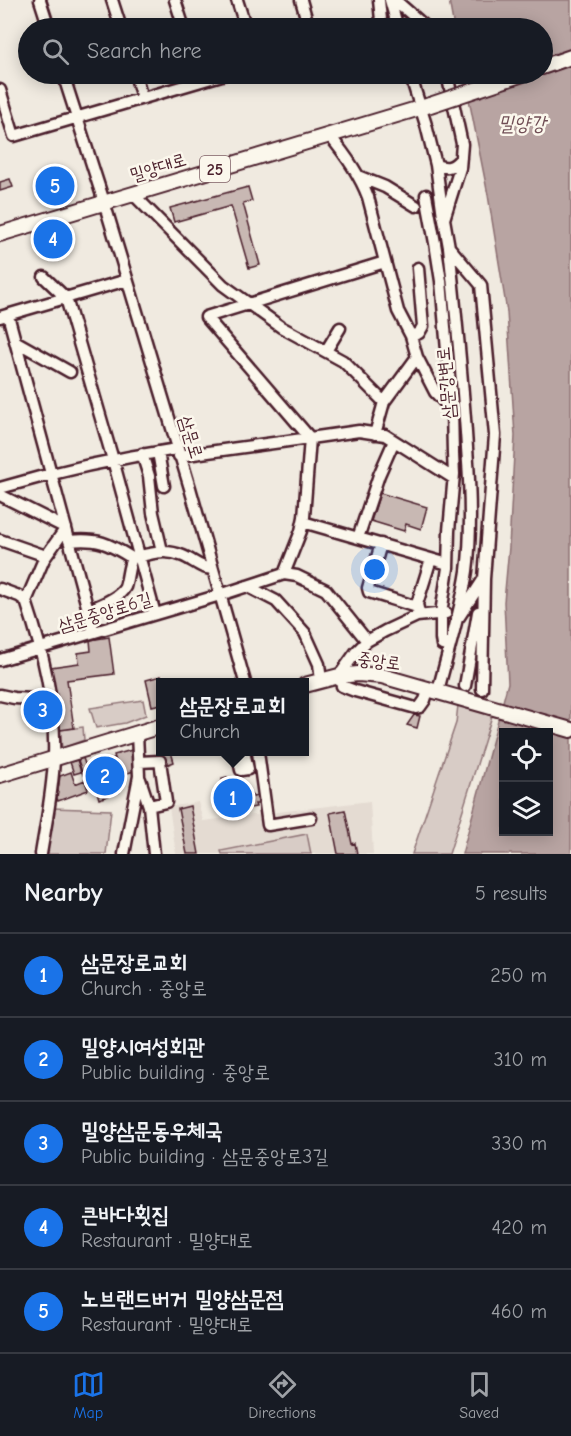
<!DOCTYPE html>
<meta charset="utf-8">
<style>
:root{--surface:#171b24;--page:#20242c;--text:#f1f3f6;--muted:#9ea1a6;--line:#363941;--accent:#1a73e8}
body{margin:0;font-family:"Comic Neue","Poor Story",sans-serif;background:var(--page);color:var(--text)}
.controls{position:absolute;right:18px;bottom:18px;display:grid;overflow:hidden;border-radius:0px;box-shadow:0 3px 15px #0003}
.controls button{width:54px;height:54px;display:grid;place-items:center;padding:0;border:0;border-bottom:2px solid var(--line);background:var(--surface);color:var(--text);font:30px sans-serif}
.you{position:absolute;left:375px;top:570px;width:21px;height:21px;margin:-15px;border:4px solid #fff;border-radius:50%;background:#1a73e8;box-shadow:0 0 0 9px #1a73e833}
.badge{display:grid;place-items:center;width:39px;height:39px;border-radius:50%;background:var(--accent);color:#fff;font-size:20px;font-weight:700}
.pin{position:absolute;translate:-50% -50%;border:3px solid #fff;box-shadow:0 2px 6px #0006}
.popup{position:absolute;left:156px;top:678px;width:153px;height:78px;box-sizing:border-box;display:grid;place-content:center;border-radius:0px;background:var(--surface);filter:drop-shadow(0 2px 4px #0005);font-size:20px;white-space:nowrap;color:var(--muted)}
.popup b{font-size:22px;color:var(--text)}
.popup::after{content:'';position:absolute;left:50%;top:100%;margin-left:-12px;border:12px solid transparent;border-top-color:var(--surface)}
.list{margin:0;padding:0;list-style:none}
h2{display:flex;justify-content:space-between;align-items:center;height:78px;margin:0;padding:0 24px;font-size:26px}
h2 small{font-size:20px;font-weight:400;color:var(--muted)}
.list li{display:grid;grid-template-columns:39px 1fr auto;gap:18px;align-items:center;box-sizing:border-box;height:84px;padding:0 24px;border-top:2px solid var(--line)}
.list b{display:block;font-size:22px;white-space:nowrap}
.list p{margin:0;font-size:20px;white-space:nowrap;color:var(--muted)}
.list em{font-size:20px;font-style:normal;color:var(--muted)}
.icon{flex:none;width:33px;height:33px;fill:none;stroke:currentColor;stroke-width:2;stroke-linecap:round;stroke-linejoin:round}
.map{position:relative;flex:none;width:571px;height:854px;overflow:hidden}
.search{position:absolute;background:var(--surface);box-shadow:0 3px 15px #0003;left:18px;right:18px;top:18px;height:66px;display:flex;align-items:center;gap:15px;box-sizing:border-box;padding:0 21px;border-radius:33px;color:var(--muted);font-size:22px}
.sheet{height:498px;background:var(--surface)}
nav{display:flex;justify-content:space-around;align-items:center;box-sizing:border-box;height:84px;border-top:2px solid var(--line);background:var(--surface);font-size:16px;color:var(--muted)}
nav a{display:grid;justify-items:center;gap:3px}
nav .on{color:var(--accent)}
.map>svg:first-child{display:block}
.built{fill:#e4dbd2}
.green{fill:#d8ccc6;stroke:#917678;stroke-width:1.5}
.water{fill:#b8a4a2;stroke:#8c6f72;stroke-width:1.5;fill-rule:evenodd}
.building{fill:#c8b8b3;stroke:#4a1f2b;stroke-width:1.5}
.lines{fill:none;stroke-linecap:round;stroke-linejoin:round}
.minor-casing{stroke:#4a1f2b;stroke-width:15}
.major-casing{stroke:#4a1f2b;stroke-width:18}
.minor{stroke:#fbf7ec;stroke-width:10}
.major{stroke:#fbf7ec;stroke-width:14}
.major-bridge-casing{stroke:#4a1f2b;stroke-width:18;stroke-linecap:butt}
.major-bridge{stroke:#fbf7ec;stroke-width:14}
.labels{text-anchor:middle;stroke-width:5;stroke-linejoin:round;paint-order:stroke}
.shield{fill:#fbf7ec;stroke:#7f6065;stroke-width:1.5}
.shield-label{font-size:16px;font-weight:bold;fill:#4a1f2b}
.street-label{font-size:18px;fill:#4a1f2b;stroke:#fbf7ec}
.water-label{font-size:20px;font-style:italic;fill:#704e55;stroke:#fbf7ec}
</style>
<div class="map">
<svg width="571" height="854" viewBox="0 0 571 854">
<rect width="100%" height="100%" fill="#f0eae0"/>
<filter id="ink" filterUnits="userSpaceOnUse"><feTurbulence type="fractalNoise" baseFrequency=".0167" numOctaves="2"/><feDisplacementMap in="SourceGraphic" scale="12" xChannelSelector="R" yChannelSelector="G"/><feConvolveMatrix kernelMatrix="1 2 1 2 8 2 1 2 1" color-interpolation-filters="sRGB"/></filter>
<g filter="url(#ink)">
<path class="built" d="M370,801L373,854H176L169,807L198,802L203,821Z"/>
<path class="green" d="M143,700L146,715L125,723L96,728L90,708Z
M458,705L492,716L449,854H412L456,723Z
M83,727L84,740L62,748L60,730Z
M52,808L111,810L106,854H46Z
M307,834L311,854H222L221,851Z"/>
<path class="water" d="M449,0H571V854H462L508,683L504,602L509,547L515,436L507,312L488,195L464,74H542V28H454ZM504,732H548V832H504Z"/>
<path class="building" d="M10,179L13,187L0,191V182Z
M248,187L252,201L243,203L260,265L249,268L231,206L174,222L170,208Z
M380,493L427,507L421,529L406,524L404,531L371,521Z
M109,637L114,674L67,680L74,728L60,730L51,667L79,663L78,653L91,651L90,640Z
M161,676L163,682H161V704L152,706L146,680Z
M45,703L46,715L39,716L38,704Z
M414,715L420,716L417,728L407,725Z
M161,749V752H171L174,762L166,765L161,758L158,750Z
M132,750L138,770L120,775L114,755Z
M83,758L88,773L83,775L78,760Z
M114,758L123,783L117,785L119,792L99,799L95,785L98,784L96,776L101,775L97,764Z
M77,760L81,772L74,774L70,762Z
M71,772L75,784L85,780L88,790L58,801L57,798L60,776Z
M227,777L228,784L235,783L245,787L253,797L256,796L259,804H255L256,807L225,812L221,783H222V778Z
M190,806L199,854H187L178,809Z
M345,810L352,844L355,843L357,854H338L330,813Z"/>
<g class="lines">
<g class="minor-casing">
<path id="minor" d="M40,0L49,28
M112,0L121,28
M175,0L184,28
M237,0L246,28
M301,0L309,28
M379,0L381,20L384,28
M390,0L398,28
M395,0L427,28
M63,74L104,202L190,488L245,682
M135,74L142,98
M410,74L426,125L436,165L443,216
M0,90L14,136L225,74
M329,135C345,154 359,173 368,197L398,311L411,336L417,357L384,402L375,434
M436,165C447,169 453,168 461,158
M360,177L385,187L416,206
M133,194L223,285L281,327L343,361L384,402
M426,195L435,243L441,281L452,408L453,454L454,474L449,531L448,568L441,613V639L442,645L449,647
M449,247L481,285L495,435L484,579L482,689
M385,262L206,317L310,438L359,431L385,435L453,478
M44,277L66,298L113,460L155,614
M8,315L94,632
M0,317L127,280
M411,336L419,333L423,326L418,268
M15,341L70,372
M326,351L340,328
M417,357L435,392L452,410
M158,452L164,486
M142,454L149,476L153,513L162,551
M0,488C58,471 117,458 177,449
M0,495L66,528L44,559L26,601C43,652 56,704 54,758C53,790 46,823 41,854
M303,522L448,564
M358,538L379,475L394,441
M0,540L46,556
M69,541C98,538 108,543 132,558
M381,544L368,588L369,592L417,607
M284,574L297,576L326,590L367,641L356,652L339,676L342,686L355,691L416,708L420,707L425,700L429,688
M247,586L276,601L305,633L319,664L321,681
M0,589L19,596L26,601
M88,610C98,606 120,598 125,587C128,577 128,567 132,558C150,554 164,548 183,556C193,560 201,569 213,569
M419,613L417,604L431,559
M459,617L483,580
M367,641L385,631L417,616L446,613
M0,660L220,595L284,574L301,531L304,517L310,438L179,456
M465,686L478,612
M438,691C448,651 461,611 467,571C472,532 470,487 467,448C463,381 456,314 449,247L444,219L460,168L462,144L447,74
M0,695L14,698L51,700
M237,752L241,770L248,769L244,752
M258,752L268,825L311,818
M139,762L160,761L166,802L149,806
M140,779L149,806L154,854
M124,854L139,776L137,734"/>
</g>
<g class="major-casing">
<path id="major" d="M542,67L571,57
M0,234L430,105
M305,685L339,676L358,674L382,676L571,730
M0,775L161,726"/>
</g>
<use href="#minor" class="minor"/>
<use href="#major" class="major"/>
<g class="major-bridge-casing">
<path id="major-bridge" d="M430,105L523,74"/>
</g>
<use href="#major-bridge" class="major-bridge"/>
</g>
</g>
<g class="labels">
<rect class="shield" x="200" y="156" width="30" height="26" rx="4.5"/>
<g class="shield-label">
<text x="215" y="175">25</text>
</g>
<g class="street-label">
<text transform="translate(158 167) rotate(-17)" y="6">밀양대로</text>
<text transform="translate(446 383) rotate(-95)" y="6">삼문강변로</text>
<text transform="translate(191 437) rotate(73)" y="6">삼문로</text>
<text transform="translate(105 612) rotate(-17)" y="6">삼문중앙로6길</text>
<text transform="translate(379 661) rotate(7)" y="6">중앙로</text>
</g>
<g class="water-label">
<text x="522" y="130">밀양강</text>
</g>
</g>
</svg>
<div class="controls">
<button><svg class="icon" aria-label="locate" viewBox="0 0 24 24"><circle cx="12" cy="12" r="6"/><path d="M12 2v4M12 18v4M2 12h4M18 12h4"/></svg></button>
<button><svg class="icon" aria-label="layers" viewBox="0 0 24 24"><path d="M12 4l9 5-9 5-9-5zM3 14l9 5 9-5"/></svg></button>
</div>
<div class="you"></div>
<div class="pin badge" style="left:233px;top:798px">1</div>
<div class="popup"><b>삼문장로교회</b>Church</div>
<div class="pin badge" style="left:105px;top:776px">2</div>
<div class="pin badge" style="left:43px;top:710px">3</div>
<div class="pin badge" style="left:53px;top:239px">4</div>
<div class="pin badge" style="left:55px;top:186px">5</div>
<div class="search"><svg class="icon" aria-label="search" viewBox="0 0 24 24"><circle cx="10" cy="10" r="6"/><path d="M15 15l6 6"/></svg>Search here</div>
</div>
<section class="sheet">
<h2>Nearby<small>5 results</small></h2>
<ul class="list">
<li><span class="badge">1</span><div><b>삼문장로교회</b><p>Church · 중앙로</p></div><em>250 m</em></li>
<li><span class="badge">2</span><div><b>밀양시여성회관</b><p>Public building · 중앙로</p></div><em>310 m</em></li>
<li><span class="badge">3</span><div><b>밀양삼문동우체국</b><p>Public building · 삼문중앙로3길</p></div><em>330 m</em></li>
<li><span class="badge">4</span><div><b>큰바다횟집</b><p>Restaurant · 밀양대로</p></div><em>420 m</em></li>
<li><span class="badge">5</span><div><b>노브랜드버거 밀양삼문점</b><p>Restaurant · 밀양대로</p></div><em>460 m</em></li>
</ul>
</section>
<nav>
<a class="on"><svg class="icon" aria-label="map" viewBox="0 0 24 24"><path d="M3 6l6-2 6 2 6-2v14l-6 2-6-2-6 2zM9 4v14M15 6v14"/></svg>Map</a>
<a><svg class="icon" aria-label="directions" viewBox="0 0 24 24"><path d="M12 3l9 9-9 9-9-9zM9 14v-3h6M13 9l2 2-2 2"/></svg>Directions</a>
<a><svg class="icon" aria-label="saved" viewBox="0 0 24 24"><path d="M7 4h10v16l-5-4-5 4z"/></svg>Saved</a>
</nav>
